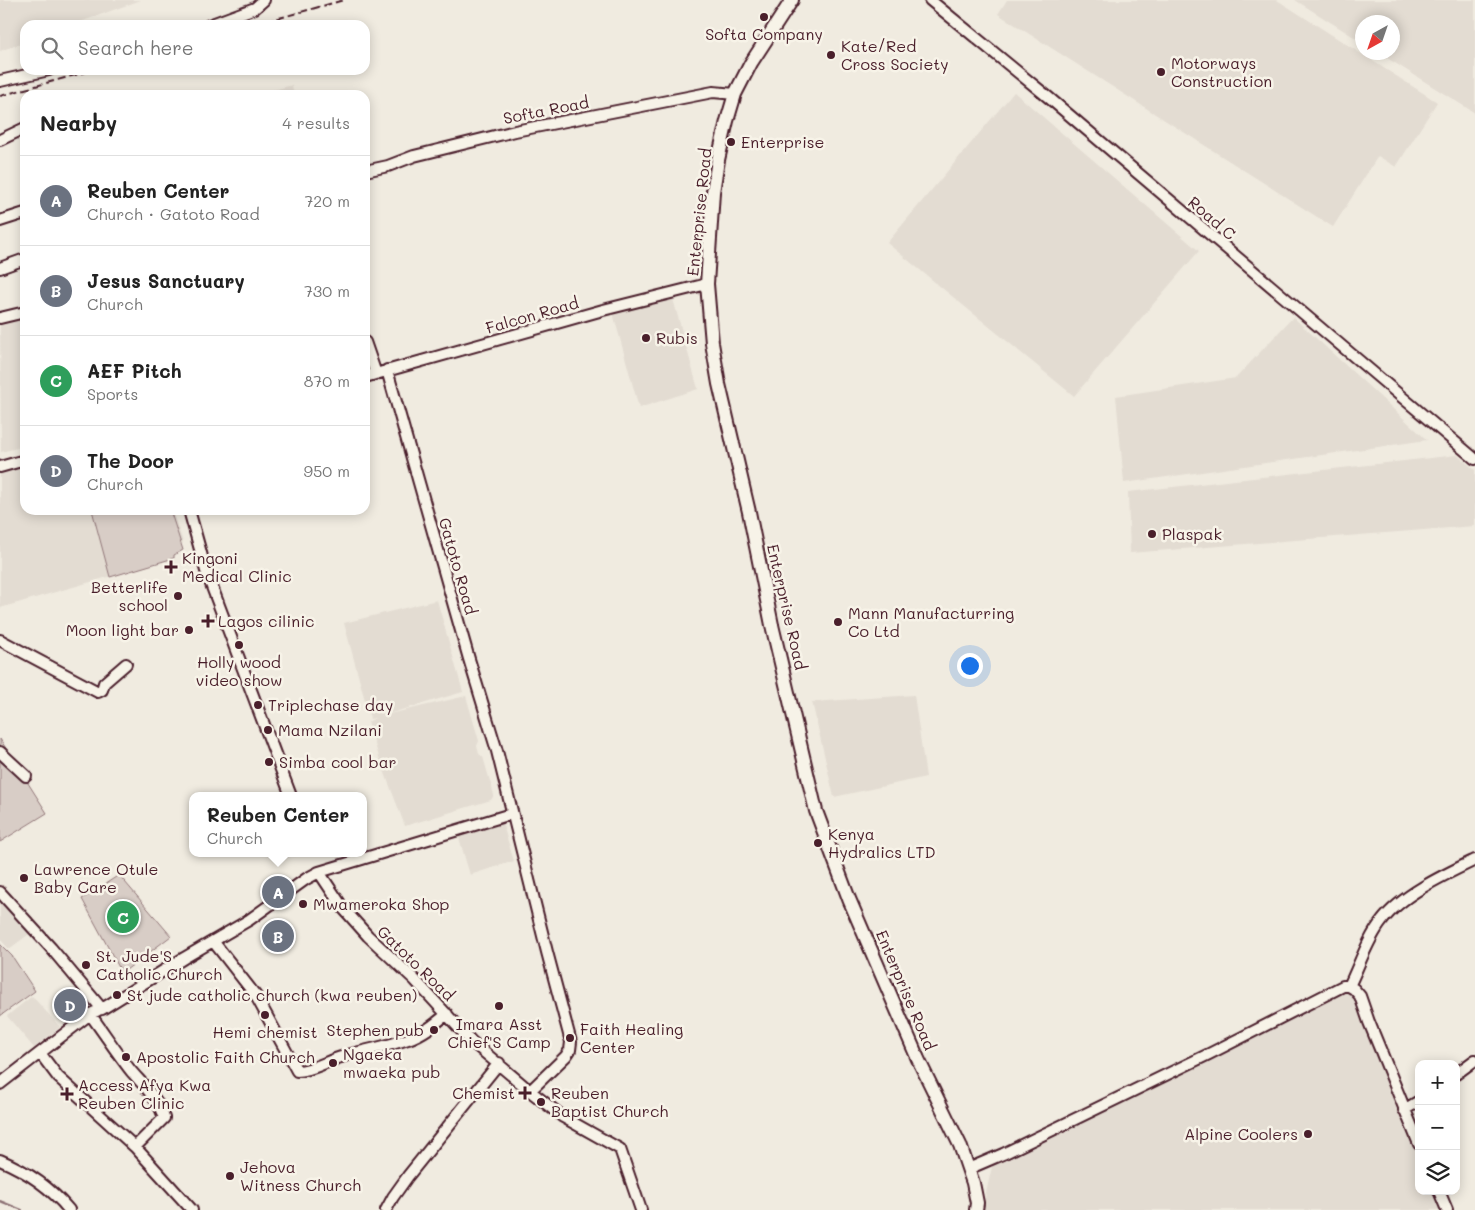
<!DOCTYPE html>
<meta charset="utf-8">
<style>
:root{--surface:#fff;--page:#f2f2f2;--text:#222;--muted:#767676;--line:#e0e0e0;--accent:#d93025}
body{margin:0;font-family:Mali,sans-serif;background:var(--page);color:var(--text)}
.controls{position:absolute;right:15px;bottom:15px;display:grid;overflow:hidden;border-radius:10px;box-shadow:0 2px 12px #0003}
.controls button{width:45px;height:45px;display:grid;place-items:center;padding:0;border:0;border-bottom:1px solid var(--line);background:var(--surface);color:var(--text);font:25px sans-serif}
.compass{position:absolute;left:1355px;top:15px;width:45px;height:45px;border-radius:50%;background:var(--surface);box-shadow:0 2px 12px #0003;rotate:220deg}
.you{position:absolute;left:969px;top:665px;width:18px;height:18px;margin:-12px;border:4px solid #fff;border-radius:50%;background:#1a73e8;box-shadow:0 0 0 8px #1a73e833}
.badge{display:grid;place-items:center;width:32px;height:32px;border-radius:50%;background:var(--accent);color:#fff;font-size:16px;font-weight:700}
.pin{position:absolute;translate:-50% -50%;border:2px solid #fff;box-shadow:0 1px 5px #0006}
.popup{position:absolute;left:189px;top:792px;width:178px;height:65px;box-sizing:border-box;display:grid;place-content:center;border-radius:10px;background:var(--surface);filter:drop-shadow(0 1px 4px #0005);font-size:16px;white-space:nowrap;color:var(--muted)}
.popup b{font-size:19px;color:var(--text)}
.popup::after{content:'';position:absolute;left:50%;top:100%;margin-left:-10px;border:10px solid transparent;border-top-color:var(--surface)}
.list{margin:0;padding:0;list-style:none}
h2{display:flex;justify-content:space-between;align-items:center;height:65px;margin:0;padding:0 20px;font-size:21px}
h2 small{font-size:16px;font-weight:400;color:var(--muted)}
.list li{display:grid;grid-template-columns:32px 1fr auto;gap:15px;align-items:center;box-sizing:border-box;height:90px;padding:0 20px;border-top:1px solid var(--line)}
.list b{display:block;font-size:19px;white-space:nowrap}
.list p{margin:0;font-size:16px;white-space:nowrap;color:var(--muted)}
.list em{font-size:16px;font-style:normal;color:var(--muted)}
.icon{flex:none;width:28px;height:28px;fill:none;stroke:currentColor;stroke-width:2;stroke-linecap:round;stroke-linejoin:round}
.map{position:relative;flex:none;width:1475px;height:1210px;overflow:hidden}
.search{position:absolute;background:var(--surface);box-shadow:0 2px 12px #0003;left:20px;top:20px;width:350px;height:55px;display:flex;align-items:center;gap:12px;box-sizing:border-box;padding:0 18px;border-radius:15px;color:var(--muted);font-size:19px}
.panel{position:absolute;background:var(--surface);box-shadow:0 2px 12px #0003;left:20px;top:90px;width:350px;height:425px;border-radius:15px}
.map>svg:first-child{display:block}
.built{fill:#e3dcd2}
.green{fill:#d8cdc6;stroke:#917678}
.lines{fill:none;stroke-linecap:round;stroke-linejoin:round}
.stream{stroke:#8b6f72;stroke-width:2}
.minor-casing{stroke:#4a1f2b;stroke-width:14}
.major-casing{stroke:#4a1f2b;stroke-width:16}
.minor{stroke:#f7f3e8;stroke-width:10}
.major{stroke:#f7f3e8;stroke-width:12}
.rail{stroke:#4a1f2b;stroke-width:2;stroke-dasharray:8 4;stroke-linecap:butt}
.poi-dot{fill:#4a1f2b;stroke:#f7f3e8;stroke-width:2}
.labels{text-anchor:middle;stroke-width:5;stroke-linejoin:round;paint-order:stroke}
.poi-label{font-size:16px;fill:#4a1f2b;stroke:#f7f3e8;text-anchor:start}
.street-label{font-size:16px;fill:#4a1f2b;stroke:#f7f3e8}
</style>
<div class="map">
<svg width="1475" height="1210" viewBox="0 0 1475 1210">
<rect width="100%" height="100%" fill="#f0ebe0"/>
<filter id="ink" filterUnits="userSpaceOnUse"><feTurbulence type="fractalNoise" baseFrequency=".02" numOctaves="2"/><feDisplacementMap in="SourceGraphic" scale="10" xChannelSelector="R" yChannelSelector="G"/><feConvolveMatrix kernelMatrix="1 2 1 2 8 2 1 2 1" color-interpolation-filters="sRGB"/></filter>
<g filter="url(#ink)">
<path class="built" d="M0,0H141L72,25H25V42L0,51Z
M1007,0H1277L1437,102L1396,167L1378,156L1333,227L998,14Z
M1295,0H1475V113L1379,53L1392,52V22H1362V42Z
M292,85L294,95H256Z
M1014,92L1199,251L1074,396L887,243Z
M673,299L698,389L639,408L613,313Z
M25,314V446L1,452L0,321Z
M1293,317L1427,440L1124,483L1116,396L1236,378Z
M1457,455L1475,470V526L1130,553L1128,492Z
M25,464V510H172L183,542L174,555V558L0,608V471Z
M437,600L463,692L381,716L466,696L479,741L477,746L479,754L483,757L494,795L491,800L405,826L380,760L368,722L375,718L370,719L344,623Z
M914,695L926,777L834,797L812,702Z
M494,820L503,825L514,861L470,875L457,831Z
M5,901L32,932L9,949L0,939V904Z
M1341,984L1357,992L1419,1141V1191H1439L1447,1210H982L995,1154L1303,1000Z
M32,996L60,1027L34,1048L7,1016Z"/>
<path class="green" d="M92,510H170L183,550L174,555V558L110,577Z
M0,739L47,813L0,842Z
M119,875L171,936L122,973L82,899Z
M0,944L12,956L35,991L0,1016Z"/>
<g class="lines">
<path class="stream" d="M0,1201L22,1210"/>
<g class="minor-casing">
<path id="minor" d="M930,0L1048,97L1475,459
M209,25L255,8L264,0
M0,81L49,70
M0,140L25,128
M365,171L388,166L414,156L515,131L713,92L735,94
M0,221L25,213
M0,268L25,259
M0,318L25,312
M365,342L376,374
M387,370L469,659L497,751L547,952L571,1042L570,1050L566,1056L530,1091
M365,377L603,310L707,284
M0,467L25,460
M189,510L206,571L291,796
M0,640L98,692L102,690L104,683L126,664
M0,752L26,776
M319,872L343,908L368,936L415,980L471,1041L530,1091L563,1117L620,1149L641,1210
M0,892L51,948L102,1009L184,958L249,920L306,879L319,872L511,814
M213,941L256,996L297,1071C312,1071 327,1061 341,1057C363,1050 386,1047 408,1039C423,1034 435,1024 447,1014
M1349,986C1359,966 1368,938 1382,921C1401,895 1446,874 1475,860
M90,1014C104,1033 117,1053 131,1071C144,1086 158,1098 164,1118L135,1147
M40,1053L58,1077L135,1147L192,1210
M1456,1074L1475,1060
M0,1084L90,1014L97,1011
M1404,1110L1419,1101
M0,1160C26,1171 51,1188 69,1210
M968,1169L1003,1154L1209,1054L1343,986H1349L1354,989L1360,996L1369,1022L1419,1144
M1439,1191L1447,1210
M386,1210L393,1197L408,1176L499,1063"/>
</g>
<g class="major-casing">
<path id="major" d="M792,0L751,63L735,94L727,121L718,160L713,192L707,284L712,343L719,384L749,512L772,625L816,811L849,899L918,1059L960,1145L973,1183L977,1203L976,1210"/>
</g>
<use href="#minor" class="minor"/>
<use href="#major" class="major"/>
<path class="rail" d="M254,25L344,0
M0,96L93,70"/>
</g>
</g>
<g class="poi-dot">
<circle cx="764" cy="17" r="5"/>
<circle cx="831" cy="55" r="5"/>
<circle cx="1161" cy="72" r="5"/>
<circle cx="731" cy="142" r="5"/>
<circle cx="646" cy="338" r="5"/>
<circle cx="1152" cy="534" r="5"/>
<path d="M168.5 559.5h5v5h5v5h-5v5h-5v-5h-5v-5h5z"/>
<circle cx="178" cy="596" r="5"/>
<path d="M205.5 613.5h5v5h5v5h-5v5h-5v-5h-5v-5h5z"/>
<circle cx="838" cy="622" r="5"/>
<circle cx="189" cy="630" r="5"/>
<circle cx="239" cy="645" r="5"/>
<circle cx="258" cy="705" r="5"/>
<circle cx="268" cy="730" r="5"/>
<circle cx="269" cy="762" r="5"/>
<circle cx="818" cy="843" r="5"/>
<circle cx="24" cy="878" r="5"/>
<circle cx="303" cy="904" r="5"/>
<circle cx="86" cy="965" r="5"/>
<circle cx="117" cy="995" r="5"/>
<circle cx="499" cy="1006" r="5"/>
<circle cx="265" cy="1015" r="5"/>
<circle cx="434" cy="1030" r="5"/>
<circle cx="570" cy="1038" r="5"/>
<circle cx="126" cy="1057" r="5"/>
<circle cx="333" cy="1063" r="5"/>
<path d="M522.5 1085.5h5v5h5v5h-5v5h-5v-5h-5v-5h5z"/>
<path d="M64.5 1086.5h5v5h5v5h-5v5h-5v-5h-5v-5h5z"/>
<circle cx="541" cy="1102" r="5"/>
<circle cx="1308" cy="1134" r="5"/>
<circle cx="230" cy="1176" r="5"/>
</g>
<g class="labels">
<g class="poi-label">
<text x="764" y="40" text-anchor="middle">Softa Company</text>
<text x="841" y="52">Kate/Red<tspan x="841" dy="18">Cross Society</tspan></text>
<text x="1171" y="69">Motorways<tspan x="1171" dy="18">Construction</tspan></text>
<text x="741" y="148">Enterprise</text>
<text x="656" y="344">Rubis</text>
<text x="1162" y="540">Plaspak</text>
<text x="182" y="564">Kingoni<tspan x="182" dy="18">Medical Clinic</tspan></text>
<text x="168" y="593" text-anchor="end">Betterlife<tspan x="168" dy="18">school</tspan></text>
<text x="848" y="619">Mann Manufacturring<tspan x="848" dy="18">Co Ltd</tspan></text>
<text x="218" y="627">Lagos cilinic</text>
<text x="179" y="636" text-anchor="end">Moon light bar</text>
<text x="239" y="668" text-anchor="middle">Holly wood<tspan x="239" dy="18">video show</tspan></text>
<text x="268" y="711">Triplechase day</text>
<text x="278" y="736">Mama Nzilani</text>
<text x="279" y="768">Simba cool bar</text>
<text x="828" y="840">Kenya<tspan x="828" dy="18">Hydralics LTD</tspan></text>
<text x="34" y="875">Lawrence Otule<tspan x="34" dy="18">Baby Care</tspan></text>
<text x="313" y="910">Mwameroka Shop</text>
<text x="96" y="962">St. Jude'S<tspan x="96" dy="18">Catholic Church</tspan></text>
<text x="127" y="1001">St jude catholic church (kwa reuben)</text>
<text x="499" y="1030" text-anchor="middle">Imara Asst<tspan x="499" dy="18">Chief'S Camp</tspan></text>
<text x="580" y="1035">Faith Healing<tspan x="580" dy="18">Center</tspan></text>
<text x="424" y="1036" text-anchor="end">Stephen pub</text>
<text x="265" y="1038" text-anchor="middle">Hemi chemist</text>
<text x="343" y="1060">Ngaeka<tspan x="343" dy="18">mwaeka pub</tspan></text>
<text x="136" y="1063">Apostolic Faith Church</text>
<text x="78" y="1091">Access Afya Kwa<tspan x="78" dy="18">Reuben Clinic</tspan></text>
<text x="515" y="1099" text-anchor="end">Chemist</text>
<text x="551" y="1099">Reuben<tspan x="551" dy="18">Baptist Church</tspan></text>
<text x="1298" y="1140" text-anchor="end">Alpine Coolers</text>
<text x="240" y="1173">Jehova<tspan x="240" dy="18">Witness Church</tspan></text>
</g>
<g class="street-label">
<text transform="translate(546 110) rotate(-11)" y="6">Softa Road</text>
<text transform="translate(699 212) rotate(-84)" y="6">Enterprise Road</text>
<text transform="translate(1212 218) rotate(41)" y="6">Road C</text>
<text transform="translate(532 315) rotate(-16)" y="6">Falcon Road</text>
<text transform="translate(458 566) rotate(74)" y="6">Gatoto Road</text>
<text transform="translate(787 607) rotate(77)" y="6">Enterprise Road</text>
<text transform="translate(416 963) rotate(44)" y="6">Gatoto Road</text>
<text transform="translate(906 990) rotate(67)" y="6">Enterprise Road</text>
</g>
</g>
</svg>
<div class="controls">
<button>+</button>
<button>−</button>
<button><svg class="icon" aria-label="layers" viewBox="0 0 24 24"><path d="M12 4l9 5-9 5-9-5zM3 14l9 5 9-5"/></svg></button>
</div>
<svg class="compass" viewBox="-18 -18 36 36"><path d="M0-13l5 13h-10z" fill="#e53935"/><path d="M0 13l5-13h-10z" fill="#767676"/></svg>
<div class="you"></div>
<div class="pin badge" style="left:278px;top:892px;background:#6b7280">A</div>
<div class="popup"><b>Reuben Center</b>Church</div>
<div class="pin badge" style="left:278px;top:936px;background:#6b7280">B</div>
<div class="pin badge" style="left:123px;top:917px;background:#2e9e5b">C</div>
<div class="pin badge" style="left:70px;top:1005px;background:#6b7280">D</div>
<div class="search"><svg class="icon" aria-label="search" viewBox="0 0 24 24"><circle cx="10" cy="10" r="6"/><path d="M15 15l6 6"/></svg>Search here</div>
<section class="panel">
<h2>Nearby<small>4 results</small></h2>
<ul class="list">
<li><span class="badge" style="background:#6b7280">A</span><div><b>Reuben Center</b><p>Church · Gatoto Road</p></div><em>720 m</em></li>
<li><span class="badge" style="background:#6b7280">B</span><div><b>Jesus Sanctuary</b><p>Church</p></div><em>730 m</em></li>
<li><span class="badge" style="background:#2e9e5b">C</span><div><b>AEF Pitch</b><p>Sports</p></div><em>870 m</em></li>
<li><span class="badge" style="background:#6b7280">D</span><div><b>The Door</b><p>Church</p></div><em>950 m</em></li>
</ul>
</section>
</div>
